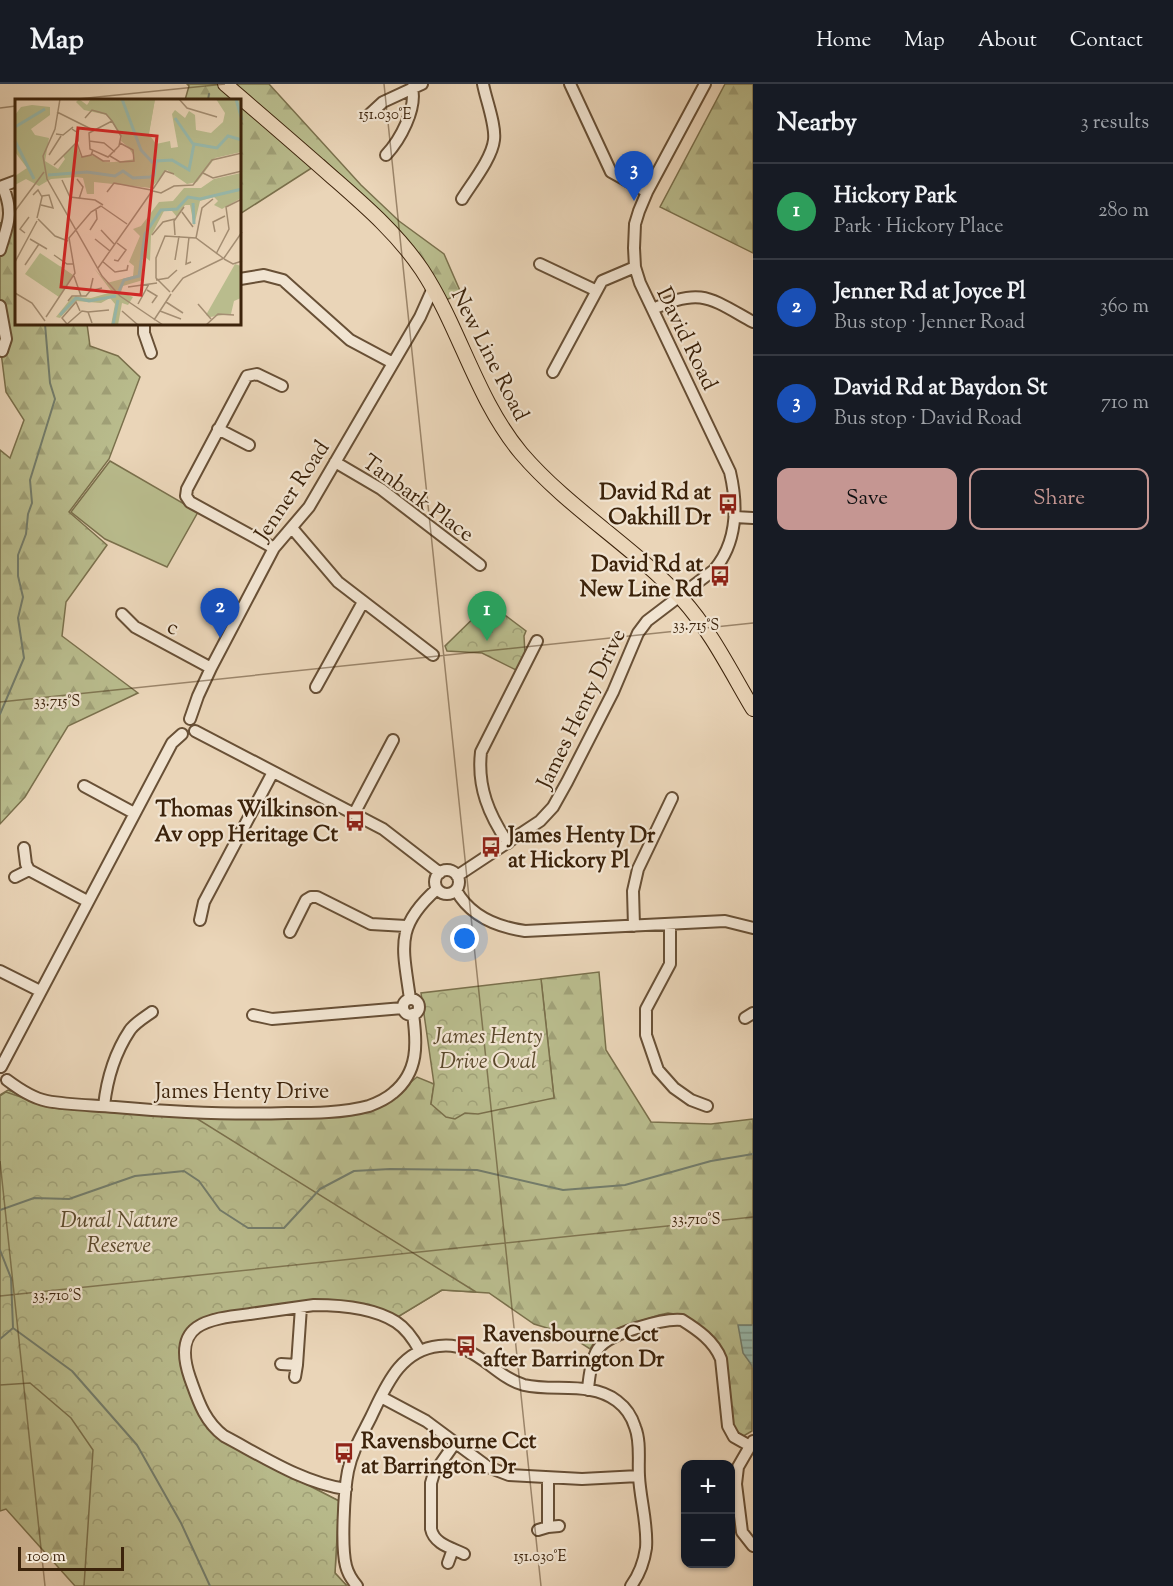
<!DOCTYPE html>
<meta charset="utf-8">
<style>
:root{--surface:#171b24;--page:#20242c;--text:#f1f3f6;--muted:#9ea1a6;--line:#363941;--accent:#c59692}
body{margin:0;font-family:"Sorts Mill Goudy",serif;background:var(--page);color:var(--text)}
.controls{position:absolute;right:18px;bottom:18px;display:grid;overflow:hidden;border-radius:12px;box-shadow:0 2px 4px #0004}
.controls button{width:54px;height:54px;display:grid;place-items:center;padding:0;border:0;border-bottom:2px solid var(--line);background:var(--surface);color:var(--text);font:30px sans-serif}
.scale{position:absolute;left:18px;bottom:15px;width:106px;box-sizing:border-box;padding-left:6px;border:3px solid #3c230b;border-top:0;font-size:16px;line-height:21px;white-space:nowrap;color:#3c230b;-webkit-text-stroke:4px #f1e4d1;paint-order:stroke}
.you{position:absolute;left:465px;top:855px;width:21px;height:21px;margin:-15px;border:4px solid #fff;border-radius:50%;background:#1a73e8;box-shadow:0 0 0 9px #1a73e833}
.badge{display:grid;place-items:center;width:39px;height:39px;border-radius:50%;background:var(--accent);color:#fff;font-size:20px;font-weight:700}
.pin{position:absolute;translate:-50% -50px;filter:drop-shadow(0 2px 3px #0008)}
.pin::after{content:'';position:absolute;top:32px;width:21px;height:18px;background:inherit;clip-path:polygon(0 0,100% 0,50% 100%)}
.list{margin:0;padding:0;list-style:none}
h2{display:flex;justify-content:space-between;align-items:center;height:78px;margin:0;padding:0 24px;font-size:26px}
h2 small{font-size:20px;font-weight:400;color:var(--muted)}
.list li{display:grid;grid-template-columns:39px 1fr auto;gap:18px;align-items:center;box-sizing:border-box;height:96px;padding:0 24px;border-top:2px solid var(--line)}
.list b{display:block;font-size:22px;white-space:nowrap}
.list p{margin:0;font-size:20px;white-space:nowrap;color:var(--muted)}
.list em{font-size:20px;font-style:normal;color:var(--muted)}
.actions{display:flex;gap:12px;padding:18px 24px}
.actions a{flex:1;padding:14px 0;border:2px solid var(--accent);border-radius:12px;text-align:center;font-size:21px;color:var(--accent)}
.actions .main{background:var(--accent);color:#111}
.map{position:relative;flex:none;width:753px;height:1502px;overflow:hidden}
header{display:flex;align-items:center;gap:36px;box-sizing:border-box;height:84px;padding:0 30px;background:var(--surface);border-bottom:2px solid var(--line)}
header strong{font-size:28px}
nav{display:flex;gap:33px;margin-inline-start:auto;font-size:21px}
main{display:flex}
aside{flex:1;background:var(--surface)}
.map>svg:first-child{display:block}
.grass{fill:#b9bc8d;stroke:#7a704c;stroke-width:1.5}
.forest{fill:url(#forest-firs);stroke:#7a704c;stroke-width:1.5}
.park{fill:url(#park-crowns);stroke:#7a704c;stroke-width:1.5}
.water{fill:url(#water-rules);stroke:#737d6c;stroke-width:1.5}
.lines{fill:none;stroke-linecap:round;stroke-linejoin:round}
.stream{stroke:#737d6c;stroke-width:2}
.minor-casing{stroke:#685036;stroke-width:14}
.major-casing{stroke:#3c230b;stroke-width:16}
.minor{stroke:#f1e4d1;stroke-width:10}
.major{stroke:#ead5b8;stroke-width:14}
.ticks{fill:none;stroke:#3c230b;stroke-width:1.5;stroke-opacity:0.45}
.labels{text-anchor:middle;stroke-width:4.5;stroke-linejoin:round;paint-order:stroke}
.street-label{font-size:22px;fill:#3c230b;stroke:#f1e4d1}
.poi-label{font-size:22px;font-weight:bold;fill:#3c230b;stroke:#f1e4d1;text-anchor:end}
.park-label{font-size:22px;font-style:italic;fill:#5b492c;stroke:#f1e4d1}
.inset-river{fill:none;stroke:#98b9ac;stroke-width:3}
.inset-road{fill:none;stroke:#a48e73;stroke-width:1.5}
.view{fill:#d62828;fill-opacity:0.15;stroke:#d62828;stroke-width:3}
.inset-edge{fill:none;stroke:#3c230b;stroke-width:3}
.ticks-label{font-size:15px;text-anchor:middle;fill:#3c230b;stroke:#f1e4d1;stroke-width:4.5;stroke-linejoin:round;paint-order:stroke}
</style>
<header>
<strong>Map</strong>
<nav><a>Home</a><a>Map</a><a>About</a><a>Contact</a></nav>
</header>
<main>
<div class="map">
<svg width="753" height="1502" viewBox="0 0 753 1502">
<defs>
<pattern id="forest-firs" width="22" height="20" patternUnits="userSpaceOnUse" patternTransform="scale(1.5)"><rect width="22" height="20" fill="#b9bc8d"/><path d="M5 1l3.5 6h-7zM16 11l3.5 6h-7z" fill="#a0a178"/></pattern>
<pattern id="park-crowns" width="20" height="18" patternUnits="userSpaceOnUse" patternTransform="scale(1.5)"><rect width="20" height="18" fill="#b9bc8d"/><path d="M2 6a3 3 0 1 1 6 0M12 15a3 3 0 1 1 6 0" fill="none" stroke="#a0a178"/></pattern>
<pattern id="water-rules" width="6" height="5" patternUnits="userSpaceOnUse" patternTransform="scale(1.5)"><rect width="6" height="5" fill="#98b9ac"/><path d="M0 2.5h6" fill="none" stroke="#7d968a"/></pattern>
</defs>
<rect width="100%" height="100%" fill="#ead5b8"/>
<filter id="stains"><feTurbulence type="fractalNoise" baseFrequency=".00333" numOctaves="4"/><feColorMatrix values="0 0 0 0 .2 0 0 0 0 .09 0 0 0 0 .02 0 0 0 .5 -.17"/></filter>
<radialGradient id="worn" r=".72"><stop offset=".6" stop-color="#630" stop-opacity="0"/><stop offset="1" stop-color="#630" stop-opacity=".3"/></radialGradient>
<path class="grass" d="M110,377L198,428L167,483L105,455L71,428Z"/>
<path class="forest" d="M187,0H269L361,101L399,137L444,170L461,209L446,216L391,138L324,76L240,130V16H185L189,2Z
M725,0H753V169L660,123Z
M16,132V240H87L90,262L118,272L140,293L109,375L69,428L107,461L66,518L62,552L138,609L68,642L25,713L0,740V366L10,374L24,336L6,308L0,260V139Z
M599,888L606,966L651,1038L711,1040L753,1035L752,1347L740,1354L732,1341L725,1278L681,1231L668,1229L659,1231L610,1247L595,1257L590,1265L567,1250L534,1240L489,1209L442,1206L396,1234L317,1218L213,1230L201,1235L190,1244L182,1260L180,1268L182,1284L200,1333L205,1341L222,1357L339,1417L335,1489L347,1502H75L6,1425L0,1427V1011L8,1006L53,1022L166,1034L296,1033L387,1018L417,993L434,1000L431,1020L554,1014L541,895Z"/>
<path class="park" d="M489,519L526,547L524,552L525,571L518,587L482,569L447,567L445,562Z
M541,895L554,1014L478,1030L465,1029L455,1035L446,1033L431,1020L434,1000L421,909Z
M6,1008L53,1024L196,1034L476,1208L442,1206L396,1234L317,1218L213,1230C190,1239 176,1259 182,1284C192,1313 197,1337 222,1357L339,1417L335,1489L347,1502H84L93,1366L71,1334L30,1299L0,1301V1012Z"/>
<path class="water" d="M738,1241H753V1283L743,1269Z"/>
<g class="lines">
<path class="stream" d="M208,16L209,10
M0,630L24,574L18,534L23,513L18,492V471L26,450L28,430L32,419L30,396L55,315L50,299L45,240
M0,1126L34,1114L69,1115L135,1092L184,1087L199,1097L220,1126L248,1144H284L320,1105L354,1087L390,1085L477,1086L563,1106L625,1101L711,1077L753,1070
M0,1166L11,1194L13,1244L0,1255
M13,1244L72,1287L137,1361L181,1439L210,1502"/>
<g class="minor-casing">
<path id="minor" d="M570,0L611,88L647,108
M370,30L383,18L422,0
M386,71C400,56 417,25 412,4
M0,103L16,97
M462,115C472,99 492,74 494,56C496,41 486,16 483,0
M0,166C8,139 14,130 3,103
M540,180L595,206
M240,195L264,191L283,196L350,256L393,279
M0,222L6,255L2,267
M653,225C701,203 710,214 753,238
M144,240V249L151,269
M553,288L602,197L635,183
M218,345L249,361
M335,378L381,405L480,481
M735,433L753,434
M292,444L338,498L433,571
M274,464L190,418L186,412L187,405L247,292L257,290L282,302
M122,530L135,543L211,584
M316,603L363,518
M190,635L198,612L211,584L274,464L309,423L420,233L433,204
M195,647L383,745L440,789
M84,702L134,729
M354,730L393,656
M508,759C489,731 477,703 481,668L537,557
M24,764L26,780L29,786L87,817
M435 798a12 12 0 1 1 24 0a12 12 0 1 1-24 0Z
M457,792L540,737L553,723L567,698L613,608L638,549L647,537L714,486C737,459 738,422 730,388L640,199L635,183L634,164L635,140L639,127L647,108L705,0
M15,793L29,786
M456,806C470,832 497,843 525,847L725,837L753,844
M200,836L204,818L273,688
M670,840V880L646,925V951L658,986L674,1004L691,1016L707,1022
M634,842L633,807L638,785L672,714
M290,848L306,816L311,813H317L371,840L406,842
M0,887L40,907
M410,915C403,863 394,843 437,805
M403 923a8 8 0 1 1 16 0a8 8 0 1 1-16 0Z
M253,931L272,935L403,924
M745,934L753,929
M1,983L172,659L182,650
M7,996C19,1005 32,1014 47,1017C69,1021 92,1021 115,1023C172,1028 230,1031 287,1029C314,1029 343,1029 369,1022C377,1019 386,1015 393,1009C419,988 417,959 413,930
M104,1022C107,994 114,970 130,946C135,939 145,933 152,928
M281,1280L297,1281L301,1223
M295,1293L297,1281
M588,1306C589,1293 591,1276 598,1265C609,1249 664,1234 682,1236C698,1246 714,1257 721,1275L728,1342L734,1353L750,1362
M381,1313L426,1337L488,1383L509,1391L582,1395L639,1392
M753,1357L738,1383L736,1400L742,1448L753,1462
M455,1359L434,1389L431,1399V1445C434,1460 452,1464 464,1470
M346,1405C303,1399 262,1372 224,1352C204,1337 198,1316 190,1294C171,1239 208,1235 250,1230C272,1227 293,1224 314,1221C340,1221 374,1224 396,1238C407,1245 414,1256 420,1267
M548,1443V1394
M538,1446L548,1443L559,1442
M448,1479L453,1465
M357,1502C352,1496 348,1490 346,1482C341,1463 344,1407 348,1387C352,1367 362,1351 371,1333C386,1302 400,1266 439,1262C448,1261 458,1262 466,1266C487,1275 502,1295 524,1301C554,1308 591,1297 617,1317C625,1323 632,1333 635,1343C641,1358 638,1376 639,1392C640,1415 648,1441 646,1464C644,1478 639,1491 631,1502"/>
</g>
<g class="major-casing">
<path id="major" d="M225,0C261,31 296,61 331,92C364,121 397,149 422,186C460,244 476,315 521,369C568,424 633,462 682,515C711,547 731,588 753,625"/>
</g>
<use href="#minor" class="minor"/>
<use href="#major" class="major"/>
</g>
<path class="ticks" d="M384,0L541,1502M68,16L225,0M0,24L16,22M0,618L753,539M0,1077L45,1502M0,1212L753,1133"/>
<defs>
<g id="bus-bare" transform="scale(1.62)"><path d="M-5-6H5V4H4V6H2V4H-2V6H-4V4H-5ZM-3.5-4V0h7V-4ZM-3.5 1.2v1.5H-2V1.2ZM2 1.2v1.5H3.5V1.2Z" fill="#8f2418" stroke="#f1e4d1" stroke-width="2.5" paint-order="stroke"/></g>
</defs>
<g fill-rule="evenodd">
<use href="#bus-bare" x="728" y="420"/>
<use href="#bus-bare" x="720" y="492"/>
<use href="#bus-bare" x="355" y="737"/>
<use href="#bus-bare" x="491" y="763"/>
<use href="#bus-bare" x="466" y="1262"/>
<use href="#bus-bare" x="344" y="1369"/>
</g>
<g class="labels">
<g class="street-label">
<text transform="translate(688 254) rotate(64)" y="8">David Road</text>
<text transform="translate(491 270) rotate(63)" y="8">New Line Road</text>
<text transform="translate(291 406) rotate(-56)" y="8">Jenner Road</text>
<text transform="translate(419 413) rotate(36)" y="8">Tanbark Place</text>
<text transform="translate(174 542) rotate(28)" y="8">c</text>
<text transform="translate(580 624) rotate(-64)" y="8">James Henty Drive</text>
<text x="242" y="1014">James Henty Drive</text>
</g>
<g class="poi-label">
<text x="711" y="415">David Rd at<tspan x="711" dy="25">Oakhill Dr</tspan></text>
<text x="703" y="487">David Rd at<tspan x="703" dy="25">New Line Rd</tspan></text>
<text x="338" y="732">Thomas Wilkinson<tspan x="338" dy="25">Av opp Heritage Ct</tspan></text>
<text x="508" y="758" text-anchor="start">James Henty Dr<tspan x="508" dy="25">at Hickory Pl</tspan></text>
<text x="483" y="1257" text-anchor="start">Ravensbourne Cct<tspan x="483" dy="25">after Barrington Dr</tspan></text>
<text x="361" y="1364" text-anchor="start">Ravensbourne Cct<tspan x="361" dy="25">at Barrington Dr</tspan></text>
</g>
<g class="park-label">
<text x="488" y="959">James Henty<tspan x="488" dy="25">Drive Oval</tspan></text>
<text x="119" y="1143">Dural Nature<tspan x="119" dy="25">Reserve</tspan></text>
</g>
</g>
<g transform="translate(15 15)">
<rect width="226" height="226" fill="#ead5b8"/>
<path d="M25,154L58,176L44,198L10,175Z" fill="#b9bc8d"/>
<path d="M64,0L72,6L76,0H140L134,35L141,45L155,42L156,49L163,48L157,15L160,11L170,19L174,12L180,16L181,31L196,34L208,23L210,14L201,0H226V53L200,59L182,83L172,85L152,71L136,89L79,83V95H72L68,79L62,78L36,80L24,87L11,80L0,86V77L12,69L0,53V16L6,8L17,6L35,8V16L16,30L20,36L34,39L30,62L43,70L50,60L48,57L61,45L66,58L77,56L92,64L121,60L92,16L69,11L61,3ZM226,74V99L207,110L199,106L203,102L199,98L185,102L179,127L175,106H170L162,118L157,112H149L136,137L135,162L129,157L127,160L128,181L108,187L106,193L118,198L113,206L107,204L103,226H96L100,205L95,199L86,204L61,202L45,219L41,218L57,198L76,199L97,193L79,169L92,184L118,177L119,167L114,163L125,137L118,130L126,127L144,103L158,102L169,89H186L199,80ZM45,167L57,176L43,197L22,182L40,188V184L27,176L40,180Z" fill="#b9bc8d"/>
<path d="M76,0H140L131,50L137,58L154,59L136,89L117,84L89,63L117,64L119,53L106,42L107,35L91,14L74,3ZM220,165L226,167V199L219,202L216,215L195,218L191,216Z" fill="#b9bc8d"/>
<path class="inset-river" d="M107,0L126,51L138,64M221,0L227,21M160,19L178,45M0,28L30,10M0,42L19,80M33,76L72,73L100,77L108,72L118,79L135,78L139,76L141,62L157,61L174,71L179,45L202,49L213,37L227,41M178,104L179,125M104,192L109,181L124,177L130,135L146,111L162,110L173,98L185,100L227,90M45,216L61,199L74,202L101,197M98,226L103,201"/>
<path class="inset-road" d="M45,0L40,30L28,57L32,80L87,177L105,197L148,226M164,0L172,9L202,18M42,13L76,30M70,19L77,11L91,15L97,22M97,22L106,37L104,47L93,58L75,50L74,34ZM41,35L48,36L58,28M74,42L89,44L100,53M62,44L67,58L76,56L78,51M77,55L88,62H95M34,56L46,37M95,57L105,63L119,62L118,51L105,44M39,66L63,42V34L57,30M188,74L198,79L227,72M62,80L68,88L64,100M47,81L55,98L80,101L88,106M138,90L150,72L159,75M138,92L146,94L159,87L178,86L197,61L227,54M92,93L99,84L136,91M18,96L23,91L27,98L22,119M26,106L38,109L34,96L27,97M86,107L112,125M0,112L29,73M167,113L178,128M23,120L40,137L53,142M114,125L137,92M75,131L82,120L81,110M86,131L100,146M200,133L198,123L210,117M10,134L5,130L14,118M137,136L148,123L160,120M160,136L159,122L169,108M174,138L171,165L176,163M181,139L187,109L198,100M15,140L32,150M80,140L95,152M201,155L214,130L211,108L227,100M39,156L52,165H59M209,159L227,133M209,160L218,165L227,162M99,161L103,162L111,151L102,144M160,161L164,137M87,162L100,173L112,171L113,166M0,163L22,122M10,166L24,145M83,169L114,125M59,177L66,197M78,179L75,192L87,189M141,181L153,179L162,171M113,188L142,184M132,191L142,197L137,204M155,193L141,179V159L150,137L181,139L208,159M157,193L168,179L209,159M0,194L17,204L30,222M53,202L57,197H71L75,192M151,203L168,214M123,205L134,185M183,205L196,220M107,212L123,226M145,212L166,220M73,213L94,211M31,218L60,174L54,139L76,113L86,107M139,221L156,195M52,225L47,219L61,203L65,212M51,226L67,212L73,213L77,224M191,226L203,215L219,216"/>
<path class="view" d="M63,29L142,37L126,196L46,188Z"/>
<rect width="226" height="226" class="inset-edge"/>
</g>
<g class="ticks-label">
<text x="385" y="35">151.030°E</text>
<text x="696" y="546">33.715°S</text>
<text x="57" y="622">33.715°S</text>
<text x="696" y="1140">33.710°S</text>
<text x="57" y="1216">33.710°S</text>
<text x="540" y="1477">151.030°E</text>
</g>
<rect width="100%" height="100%" filter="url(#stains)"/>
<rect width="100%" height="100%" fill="url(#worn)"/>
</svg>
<div class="controls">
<button>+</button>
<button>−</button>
</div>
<div class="scale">100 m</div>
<div class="you"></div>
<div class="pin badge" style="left:487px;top:557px;background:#2e9e5b">1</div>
<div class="pin badge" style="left:220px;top:554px;background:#1a4fb4">2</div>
<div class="pin badge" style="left:634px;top:117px;background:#1a4fb4">3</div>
</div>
<aside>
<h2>Nearby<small>3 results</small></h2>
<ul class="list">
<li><span class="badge" style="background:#2e9e5b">1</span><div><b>Hickory Park</b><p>Park · Hickory Place</p></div><em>280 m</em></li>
<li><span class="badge" style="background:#1a4fb4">2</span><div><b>Jenner Rd at Joyce Pl</b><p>Bus stop · Jenner Road</p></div><em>360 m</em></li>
<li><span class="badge" style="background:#1a4fb4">3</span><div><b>David Rd at Baydon St</b><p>Bus stop · David Road</p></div><em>710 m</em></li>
</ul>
<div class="actions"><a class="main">Save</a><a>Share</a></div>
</aside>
</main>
